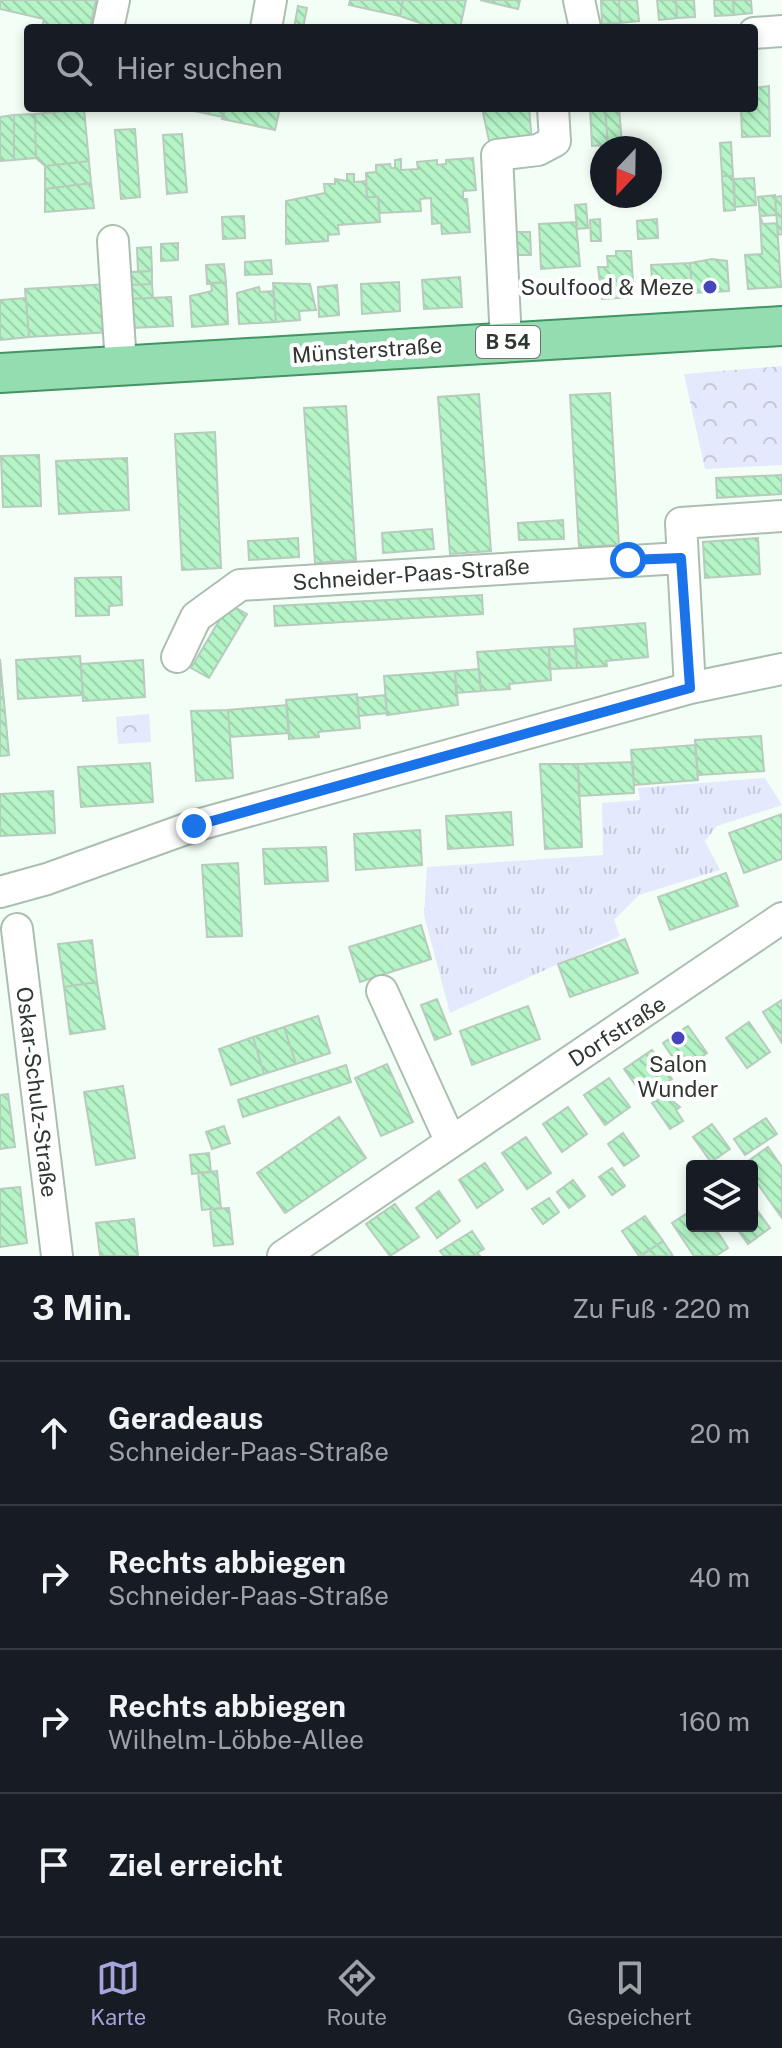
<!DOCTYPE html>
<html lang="de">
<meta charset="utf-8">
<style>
:root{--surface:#171b24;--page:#20242c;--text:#f1f3f6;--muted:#9ea1a6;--line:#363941;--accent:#a4a5db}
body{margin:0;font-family:"Public Sans",sans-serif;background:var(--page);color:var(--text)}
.controls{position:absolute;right:24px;bottom:24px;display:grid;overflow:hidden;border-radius:8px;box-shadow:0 4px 12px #0003}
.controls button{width:72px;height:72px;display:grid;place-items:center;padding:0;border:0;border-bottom:2px solid var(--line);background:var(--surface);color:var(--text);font:40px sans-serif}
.compass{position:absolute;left:590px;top:136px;width:72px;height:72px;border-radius:50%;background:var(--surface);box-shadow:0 4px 12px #0003;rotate:202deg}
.stop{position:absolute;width:24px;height:24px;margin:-18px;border:6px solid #1a73e8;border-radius:50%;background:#fff}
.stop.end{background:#1a73e8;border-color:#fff;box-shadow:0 2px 8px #0008}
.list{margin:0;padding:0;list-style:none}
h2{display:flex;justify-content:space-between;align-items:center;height:104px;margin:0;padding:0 32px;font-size:34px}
h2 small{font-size:26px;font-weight:400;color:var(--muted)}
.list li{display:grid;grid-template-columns:52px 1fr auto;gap:24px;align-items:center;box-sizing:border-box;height:144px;padding:0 32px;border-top:2px solid var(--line)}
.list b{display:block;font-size:30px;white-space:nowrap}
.list p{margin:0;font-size:26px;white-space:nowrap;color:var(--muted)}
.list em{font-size:26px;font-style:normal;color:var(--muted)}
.icon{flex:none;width:44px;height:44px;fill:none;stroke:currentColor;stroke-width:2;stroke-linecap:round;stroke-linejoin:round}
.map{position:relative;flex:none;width:782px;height:1256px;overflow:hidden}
.search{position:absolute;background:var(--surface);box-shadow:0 4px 12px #0003;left:24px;right:24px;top:24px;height:88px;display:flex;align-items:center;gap:20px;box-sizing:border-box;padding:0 28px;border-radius:8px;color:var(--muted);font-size:30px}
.sheet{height:680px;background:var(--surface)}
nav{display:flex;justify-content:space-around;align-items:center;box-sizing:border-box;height:112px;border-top:2px solid var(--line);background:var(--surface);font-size:22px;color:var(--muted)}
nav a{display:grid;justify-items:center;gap:4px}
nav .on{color:var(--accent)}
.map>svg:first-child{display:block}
.grass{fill:url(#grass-tufts)}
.park{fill:url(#park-crowns)}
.building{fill:url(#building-back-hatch);stroke:#b8cbbd;stroke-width:2}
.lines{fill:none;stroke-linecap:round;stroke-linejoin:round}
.minor-casing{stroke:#abbfb0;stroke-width:34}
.major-casing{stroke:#429462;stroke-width:42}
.minor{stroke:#fff;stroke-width:30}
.major{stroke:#94ddb0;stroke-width:38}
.route{stroke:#1a73e8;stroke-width:10}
.poi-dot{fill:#4546bb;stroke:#fff;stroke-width:3}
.labels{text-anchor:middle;stroke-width:8;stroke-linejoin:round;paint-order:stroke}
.shield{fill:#fff;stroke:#6d736f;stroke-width:2}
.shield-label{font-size:20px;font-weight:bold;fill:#2f3731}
.poi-label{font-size:22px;fill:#2f3731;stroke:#fff;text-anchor:end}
.street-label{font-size:22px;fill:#2f3731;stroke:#fff}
</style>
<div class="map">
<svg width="782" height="1256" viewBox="0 0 782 1256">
<defs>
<pattern id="grass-tufts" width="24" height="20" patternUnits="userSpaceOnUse" patternTransform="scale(2)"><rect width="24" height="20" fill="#e4e9fd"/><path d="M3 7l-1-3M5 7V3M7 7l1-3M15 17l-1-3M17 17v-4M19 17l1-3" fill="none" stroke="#c4c8d9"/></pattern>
<pattern id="park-crowns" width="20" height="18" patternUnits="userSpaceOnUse" patternTransform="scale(2)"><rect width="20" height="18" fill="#e4e9fd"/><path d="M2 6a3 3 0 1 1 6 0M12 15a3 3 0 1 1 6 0" fill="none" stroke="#c4c8d9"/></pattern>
<pattern id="building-back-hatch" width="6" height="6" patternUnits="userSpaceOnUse" patternTransform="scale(2)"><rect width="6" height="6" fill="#b4f4c6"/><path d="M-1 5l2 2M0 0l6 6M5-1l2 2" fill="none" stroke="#9bd2ab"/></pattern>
</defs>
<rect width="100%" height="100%" fill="#f3fff6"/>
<path class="grass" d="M765,778L782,805L717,826L705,841L720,870L639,895L614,920L620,936L450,1013L424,915L427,867L603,855L602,803L640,800L638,788Z"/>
<path class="park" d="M782,366V465L705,469L684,374Z
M149,714L151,742L118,744L116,717Z"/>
<path class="building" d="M0,0H96L90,28H42L44,19L0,9Z
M350,0H403L400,16L349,5Z
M403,0H466L460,28L426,25L400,16Z
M480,0H520L518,9Z
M619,0L620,23L602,24L601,0Z
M619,0H637L639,21L620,23Z
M657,0H676L677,18L659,20Z
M676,0H694L695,17L677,18Z
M714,0H733L734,15L715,16Z
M733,0H751L752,13L734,15Z
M298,6L307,8L303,28H294Z
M769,86L770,136L742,137L741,108H754V88Z
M180,108H225L223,117Z
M225,108H280L275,130L222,119Z
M482,108H529L532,141H489Z
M590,108H605L608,145L592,146Z
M605,108H619L622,144L608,145Z
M84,109L89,161L45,166L36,158L35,114Z
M35,114L36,158L14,160V115Z
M14,115V160L0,161V117Z
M135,129L140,197L121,199L115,130Z
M182,134L187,192L167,194L163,135Z
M731,142L733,176H722L720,143Z
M473,158L476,190L463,191V199H467L470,232L442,234L441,223L432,224L431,198L420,199L421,211L380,213L378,197H367L366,173L376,172V165L390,164L391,168H395V160L401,159V170L418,169L417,162L437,160V165L446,164V160Z
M89,161L91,183L45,189V166Z
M347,174H354V182L366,181L367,197H378L380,222L338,225L339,234L328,235V241L286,244V201L325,193L324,184H335V179L347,181Z
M722,176H733L735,210L724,211Z
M754,178L756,205L735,207L734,179Z
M91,183L94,208L45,212V189Z
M775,195L776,215L760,216L758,197Z
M782,196V234L778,235L775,197Z
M586,204L588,228L577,229L575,205Z
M244,216L245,238L223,239L222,217Z
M760,216L763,224L777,223L781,287L748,289L745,255L762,254Z
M600,219L601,241H591L590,220Z
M657,219L658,238L638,239L637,221Z
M576,222L580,266L541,269L539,224Z
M516,232H530L531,255H518Z
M178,243V260L161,261V244Z
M151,247L152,271L138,272L137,248Z
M616,251H631L634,297L602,299L598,267H608L607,256H616Z
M712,259L727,261L729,291L692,293L690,263Z
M271,260L272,274L245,275V262Z
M690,263L692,293L653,296L651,265Z
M224,264L226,282L207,284L206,265Z
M152,271V284L130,285L129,272Z
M460,277L462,307L424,309L422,280Z
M226,282L228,324L192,327L190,296L212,291L211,283Z
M399,282L400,311L362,314L361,284Z
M273,283L310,284L316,310L299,311L300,320L276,322Z
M108,284L111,332L29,337L25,289Z
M152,284L153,298L130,299V285Z
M337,285L339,315L319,317L318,287Z
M259,287L260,292L273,291L276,322L239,324L237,293Z
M171,297L173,326L132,328L130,299Z
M26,298L29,337L0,340V300Z
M610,393L619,545L579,547L570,395Z
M479,394L491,551L450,554L438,397Z
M346,406L356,560L315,563L304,408Z
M215,432L221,568L182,570L175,434Z
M39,455L41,506L3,507L1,456Z
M127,458L129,510L59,514L56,461Z
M782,475V494L717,498L716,478Z
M563,520L564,539L519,540L518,523Z
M432,529L434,549L383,553L382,533Z
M298,538L299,557L249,560L248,541Z
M758,538L760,574L705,578L703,542Z
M121,577L122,605L109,606V615L76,616L75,578Z
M482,595L483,614L275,626L274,606Z
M229,604L247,614L209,678L191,668Z
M645,623L648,657L606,661L607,666L577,668L574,629Z
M576,646L577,668L549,669V647Z
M549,647L551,680L509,684L510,689L481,691L477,652Z
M80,656L83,695L18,699L16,660Z
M0,659L9,755L0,756Z
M143,660L145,697L83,701L81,664Z
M479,669L481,691L456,693L455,671Z
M455,671L458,705L387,715L384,676Z
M357,694L360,728L318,732L319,737L289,739L286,700Z
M385,695L387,713L359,716L357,698Z
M287,705L289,733L230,737L228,710Z
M228,710L233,778L196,781L191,711Z
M761,736L764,771L698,775L695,740Z
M695,745L698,780L634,785L631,750Z
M633,762L634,793L579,796L578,764Z
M150,763L153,802L81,807L78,767Z
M540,764H578L582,847L545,849Z
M53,791L55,833L0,836V794Z
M511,812L513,845L448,849L446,816Z
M782,814V859L744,873L729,833Z
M420,830L422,865L356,870L354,834Z
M326,847L328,881L265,884L263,849Z
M238,863L242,936L207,937L202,865Z
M726,873L738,906L670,930L658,897Z
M421,925L431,959L360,982L349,947Z
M625,939L638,973L570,997L558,964Z
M92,940L97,982L64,987L58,944Z
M97,982L105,1029L70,1034L64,987Z
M437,999L451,1034L435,1040L421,1005Z
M782,1000V1043L763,1012Z
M528,1006L540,1039L472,1065L460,1031Z
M318,1016L330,1053L296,1064L284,1027Z
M749,1022L770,1052L747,1068L726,1038Z
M688,1026L707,1053L682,1071L663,1043Z
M284,1027L296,1064L264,1074L253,1037Z
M253,1037L264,1074L231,1085L219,1049Z
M652,1050L672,1079L645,1098L624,1069Z
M387,1064L413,1122L381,1136L355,1078Z
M346,1065L351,1082L243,1117L238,1100Z
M609,1078L630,1107L605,1125L584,1095Z
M123,1086L135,1158L96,1165L84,1092Z
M8,1094L15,1147L0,1149V1095Z
M665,1095L680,1107L676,1110L683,1121L670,1129L652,1103Z
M568,1107L587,1134L562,1152L543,1124Z
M339,1117L366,1158L285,1213L257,1173Z
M766,1118L777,1134L745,1155L734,1139Z
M712,1124L730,1149L711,1162L693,1137Z
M224,1126L230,1143L212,1149L206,1132Z
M623,1133L639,1156L624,1166L608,1144Z
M526,1137L551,1173L527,1189L502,1153Z
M768,1147L782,1167V1218L752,1176V1166L744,1164Z
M209,1153L211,1172L192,1174L190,1155Z
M485,1163L503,1190L477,1208L459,1180Z
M612,1168L625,1186L612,1195L599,1177Z
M217,1171L221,1208L202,1210L198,1173Z
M573,1180L585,1196L569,1208L557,1192Z
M20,1187L27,1243L0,1247V1189Z
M439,1191L460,1221L437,1238L416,1208Z
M549,1198L559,1212L543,1224L532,1209Z
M752,1203L770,1228L748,1244L735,1226H752Z
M395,1204L419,1237L390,1256L366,1224Z
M229,1208L233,1244L214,1246L210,1209Z
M692,1210V1226H714L728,1248L716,1256H694L672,1223Z
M645,1216L663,1241L639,1256L622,1231Z
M134,1219L138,1256H100L96,1223Z
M472,1231L484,1249L477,1253L480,1256H444L440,1251Z
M663,1241L673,1256H641Z"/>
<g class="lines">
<g class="minor-casing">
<path id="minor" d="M579,0L585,28
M108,28L114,0
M266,28L271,0
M754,33L782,31
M113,241L121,364
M506,342L497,155L538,150L555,141L553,108
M177,657L196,617L240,585L681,558
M690,688L681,523L782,516
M0,892L47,879L194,826L690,688L782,669
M17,929L57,1256
M382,991L450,1140
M283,1256L782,918"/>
</g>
<g class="major-casing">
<path id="major" d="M0,373L782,326"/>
</g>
<use href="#minor" class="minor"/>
<use href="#major" class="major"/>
</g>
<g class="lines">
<path class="route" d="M194,826L690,688L681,558L628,560"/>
</g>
<g class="poi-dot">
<circle cx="710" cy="287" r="8"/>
<circle cx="678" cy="1038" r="8"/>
</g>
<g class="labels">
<rect class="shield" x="476" y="326" width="64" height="32" rx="6"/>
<g class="shield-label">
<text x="508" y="349">B 54</text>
</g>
<g class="poi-label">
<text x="694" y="295">Soulfood &amp; Meze</text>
<text x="678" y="1072" text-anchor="middle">Salon<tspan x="678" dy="25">Wunder</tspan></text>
</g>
<g class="street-label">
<text transform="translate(367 350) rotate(-4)" y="8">Münsterstraße</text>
<text transform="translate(411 574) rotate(-4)" y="8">Schneider-Paas-Straße</text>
<text transform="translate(617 1031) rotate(-33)" y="8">Dorfstraße</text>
<text transform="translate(37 1092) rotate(83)" y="8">Oskar-Schulz-Straße</text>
</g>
</g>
</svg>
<div class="controls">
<button><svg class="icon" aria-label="layers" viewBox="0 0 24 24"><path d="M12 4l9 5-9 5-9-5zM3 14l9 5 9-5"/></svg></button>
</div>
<svg class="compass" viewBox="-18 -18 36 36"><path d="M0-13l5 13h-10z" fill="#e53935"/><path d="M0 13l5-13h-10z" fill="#9ea1a6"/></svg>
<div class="stop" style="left:628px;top:560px"></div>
<div class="stop end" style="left:194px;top:826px"></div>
<div class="search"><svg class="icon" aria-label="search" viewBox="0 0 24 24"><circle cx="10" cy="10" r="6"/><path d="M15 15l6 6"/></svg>Hier suchen</div>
</div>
<section class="sheet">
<h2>3 Min.<small>Zu Fuß · 220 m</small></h2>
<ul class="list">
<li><svg class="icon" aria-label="ahead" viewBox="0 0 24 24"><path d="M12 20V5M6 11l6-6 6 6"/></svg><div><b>Geradeaus</b><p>Schneider-Paas-Straße</p></div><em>20 m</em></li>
<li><svg class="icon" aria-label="right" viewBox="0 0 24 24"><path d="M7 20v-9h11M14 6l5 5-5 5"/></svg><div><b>Rechts abbiegen</b><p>Schneider-Paas-Straße</p></div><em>40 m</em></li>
<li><svg class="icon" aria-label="right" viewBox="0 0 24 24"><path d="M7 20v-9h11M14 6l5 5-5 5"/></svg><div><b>Rechts abbiegen</b><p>Wilhelm-Löbbe-Allee</p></div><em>160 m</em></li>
<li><svg class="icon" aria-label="arrive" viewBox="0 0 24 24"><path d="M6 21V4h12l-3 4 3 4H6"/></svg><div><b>Ziel erreicht</b></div></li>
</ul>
</section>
<nav>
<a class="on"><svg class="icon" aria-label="map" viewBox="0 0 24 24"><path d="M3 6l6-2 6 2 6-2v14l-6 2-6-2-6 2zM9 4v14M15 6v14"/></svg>Karte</a>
<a><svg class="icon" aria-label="directions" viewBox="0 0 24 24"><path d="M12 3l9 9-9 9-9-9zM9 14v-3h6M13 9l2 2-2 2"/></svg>Route</a>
<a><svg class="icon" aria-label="saved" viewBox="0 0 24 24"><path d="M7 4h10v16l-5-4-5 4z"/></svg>Gespeichert</a>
</nav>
